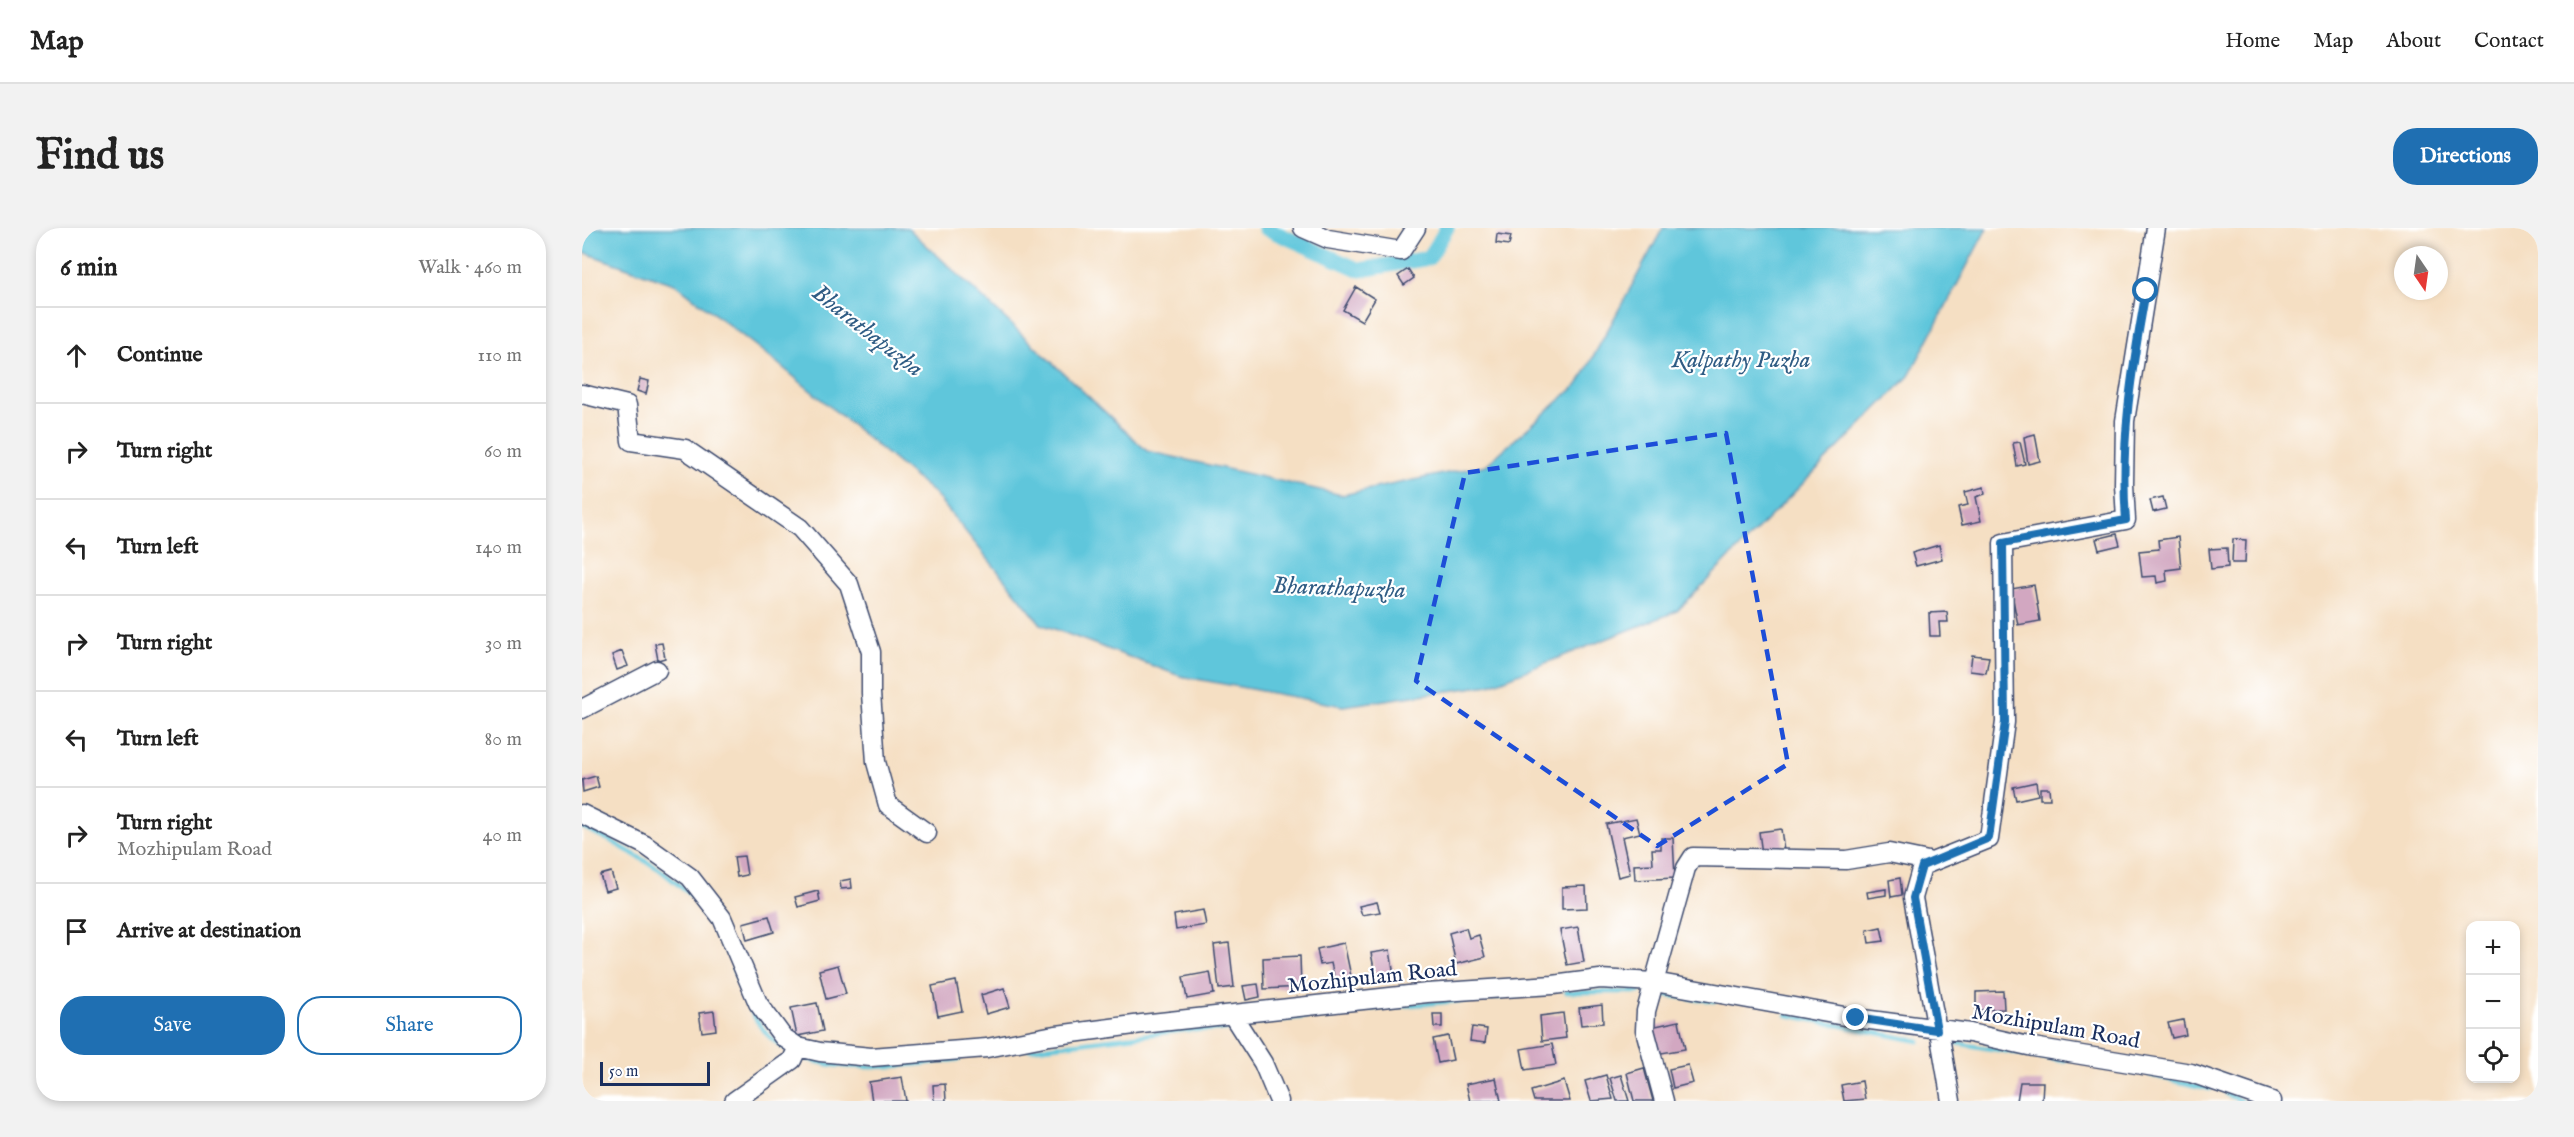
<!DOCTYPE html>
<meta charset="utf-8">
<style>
:root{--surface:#fff;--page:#f2f2f2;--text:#222;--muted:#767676;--line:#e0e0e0;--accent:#1f6fb2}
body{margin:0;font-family:"IM FELL English",serif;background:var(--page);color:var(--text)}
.controls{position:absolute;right:18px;bottom:18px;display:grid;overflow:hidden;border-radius:12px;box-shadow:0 3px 9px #0003}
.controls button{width:54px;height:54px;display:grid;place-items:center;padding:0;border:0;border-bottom:2px solid var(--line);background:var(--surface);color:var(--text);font:30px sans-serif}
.compass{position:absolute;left:1812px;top:18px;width:54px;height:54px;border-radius:50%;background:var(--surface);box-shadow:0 3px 9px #0003;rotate:167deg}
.scale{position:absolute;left:18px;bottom:15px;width:110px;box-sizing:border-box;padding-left:6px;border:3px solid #1b2f5e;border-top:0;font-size:16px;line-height:21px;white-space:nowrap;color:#1b2f5e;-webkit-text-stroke:4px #fff;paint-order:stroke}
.stop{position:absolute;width:18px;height:18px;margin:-14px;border:4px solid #1f6fb2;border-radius:50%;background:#fff}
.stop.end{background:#1f6fb2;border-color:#fff;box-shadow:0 2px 6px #0008}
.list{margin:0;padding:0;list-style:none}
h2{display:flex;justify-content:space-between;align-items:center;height:78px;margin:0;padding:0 24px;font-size:26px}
h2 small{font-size:20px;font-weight:400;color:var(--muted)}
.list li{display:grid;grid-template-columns:39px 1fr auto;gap:18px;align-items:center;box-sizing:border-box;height:96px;padding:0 24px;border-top:2px solid var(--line)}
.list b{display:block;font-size:22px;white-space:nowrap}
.list p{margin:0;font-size:20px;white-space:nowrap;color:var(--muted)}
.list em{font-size:20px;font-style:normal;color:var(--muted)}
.actions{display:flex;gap:12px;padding:18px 24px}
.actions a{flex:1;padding:14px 0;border:2px solid var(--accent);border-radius:24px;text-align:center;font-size:21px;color:var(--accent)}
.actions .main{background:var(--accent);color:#fff}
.icon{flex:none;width:33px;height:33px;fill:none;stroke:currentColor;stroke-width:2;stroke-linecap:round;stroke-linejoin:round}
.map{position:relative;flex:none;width:1956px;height:873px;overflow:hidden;border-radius:24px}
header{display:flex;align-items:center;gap:36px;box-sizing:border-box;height:84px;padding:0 30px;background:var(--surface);border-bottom:2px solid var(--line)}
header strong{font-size:28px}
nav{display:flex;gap:33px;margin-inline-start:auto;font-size:21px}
.intro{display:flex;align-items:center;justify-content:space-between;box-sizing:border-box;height:144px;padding:0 36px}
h1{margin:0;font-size:42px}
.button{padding:15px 27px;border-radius:24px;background:var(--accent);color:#fff;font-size:21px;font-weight:700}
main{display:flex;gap:36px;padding:0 36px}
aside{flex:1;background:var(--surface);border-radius:24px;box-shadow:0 3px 9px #0003}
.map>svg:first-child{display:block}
.water{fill:#5fc6db;stroke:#3d7a9c;stroke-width:1.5}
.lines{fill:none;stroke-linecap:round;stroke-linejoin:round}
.stream{stroke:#5fc6db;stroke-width:4.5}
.canal{stroke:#5fc6db;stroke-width:15}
.building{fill:#d2a7c1}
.minor-casing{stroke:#3c496d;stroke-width:21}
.minor{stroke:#fff;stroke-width:18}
.route{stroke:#1f6fb2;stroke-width:8}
.marked{fill:none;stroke:#1d4ed8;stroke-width:4.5;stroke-dasharray:12 8;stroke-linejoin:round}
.labels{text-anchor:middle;stroke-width:4.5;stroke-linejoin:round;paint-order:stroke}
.street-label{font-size:22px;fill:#1b2f5e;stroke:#fff}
.water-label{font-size:24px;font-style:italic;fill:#2f5c84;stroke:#fff}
</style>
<header>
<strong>Map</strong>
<nav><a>Home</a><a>Map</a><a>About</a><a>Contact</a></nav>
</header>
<div class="intro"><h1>Find us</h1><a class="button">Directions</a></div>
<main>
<aside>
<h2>6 min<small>Walk · 460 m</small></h2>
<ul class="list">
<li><svg class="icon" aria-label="ahead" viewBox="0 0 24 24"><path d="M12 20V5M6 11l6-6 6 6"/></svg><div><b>Continue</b></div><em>110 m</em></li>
<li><svg class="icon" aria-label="right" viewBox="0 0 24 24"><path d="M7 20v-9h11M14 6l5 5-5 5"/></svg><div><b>Turn right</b></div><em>60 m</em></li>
<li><svg class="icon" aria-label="left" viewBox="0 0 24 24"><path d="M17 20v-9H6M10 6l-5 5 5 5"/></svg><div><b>Turn left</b></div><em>140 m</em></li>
<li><svg class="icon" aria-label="right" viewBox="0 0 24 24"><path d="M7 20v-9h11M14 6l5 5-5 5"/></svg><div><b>Turn right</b></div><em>30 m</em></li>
<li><svg class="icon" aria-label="left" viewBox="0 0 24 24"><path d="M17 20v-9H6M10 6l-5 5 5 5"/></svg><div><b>Turn left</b></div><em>80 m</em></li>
<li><svg class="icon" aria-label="right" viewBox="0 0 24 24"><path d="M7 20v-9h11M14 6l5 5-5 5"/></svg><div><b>Turn right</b><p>Mozhipulam Road</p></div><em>40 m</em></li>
<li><svg class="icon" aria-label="arrive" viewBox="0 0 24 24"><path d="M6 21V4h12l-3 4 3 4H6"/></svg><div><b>Arrive at destination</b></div></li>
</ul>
<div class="actions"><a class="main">Save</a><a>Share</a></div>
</aside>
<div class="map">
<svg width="1956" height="873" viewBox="0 0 1956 873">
<rect width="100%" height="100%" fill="#fff"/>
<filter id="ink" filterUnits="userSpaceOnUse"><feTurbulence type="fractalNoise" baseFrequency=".0167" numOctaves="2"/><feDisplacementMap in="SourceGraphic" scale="12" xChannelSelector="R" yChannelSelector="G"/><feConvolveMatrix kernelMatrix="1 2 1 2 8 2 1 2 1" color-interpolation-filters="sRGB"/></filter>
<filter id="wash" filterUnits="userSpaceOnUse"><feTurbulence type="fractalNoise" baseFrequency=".008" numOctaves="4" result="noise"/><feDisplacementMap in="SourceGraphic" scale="24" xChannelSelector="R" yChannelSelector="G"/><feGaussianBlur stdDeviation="1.35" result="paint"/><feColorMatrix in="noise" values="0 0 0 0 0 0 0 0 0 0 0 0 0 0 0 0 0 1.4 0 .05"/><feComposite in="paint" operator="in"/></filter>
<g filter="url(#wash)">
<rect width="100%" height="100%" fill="#f5dfc3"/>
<path class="water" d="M0,0H326L565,223L760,267L904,237L997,155L1081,0H1405L1327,148L1095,383L908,457L761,478L598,448L459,396L353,266L193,133L95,57L0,24Z"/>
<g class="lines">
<path class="stream" d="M0,599L29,613L77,641L116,673
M152,741C161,768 176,807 203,820
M984,764H1057
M1081,767L1132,773
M1205,787L1337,813
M671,795L784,781L919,769
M1374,815L1483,833
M447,821L603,802L646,801
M219,828C258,847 334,837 377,831
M1569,847L1628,861
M1644,866L1660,873"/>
<path class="canal" d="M683,0L778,42L847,30L865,0"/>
</g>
<g id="blocks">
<path class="building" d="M915,6L929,8L927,17L914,15Z
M826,41L832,50L822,57L816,48Z
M774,59L793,71L780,93L761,82Z
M58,151L67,153L64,166L55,163Z
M1453,206L1458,233L1446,236L1442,209Z
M1438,214L1443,236L1435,238L1431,215Z
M1402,259L1403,266L1394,269L1399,293L1380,297L1376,279L1386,277L1383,264Z
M1581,269L1584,281L1571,284L1568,272Z
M1535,306L1538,317L1517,322L1514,311Z
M1596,309L1599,340L1584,342L1585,353L1575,355L1574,348L1560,349L1557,323L1577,321L1576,312Z
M1651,311L1664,312L1663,335H1650Z
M1357,317L1360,331L1334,338L1330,325Z
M1645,320L1646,339L1629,341L1627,321Z
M1452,357L1458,393L1436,397L1429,361Z
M1365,384L1366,394H1357L1358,408H1348L1347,385Z
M80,415L83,430L76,432L73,416Z
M40,423L46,438L35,442L30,427Z
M1390,427L1407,429L1404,445L1388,443Z
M14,548L17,559L1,564L0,552Z
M1454,554L1456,567L1434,572L1431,559Z
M1458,560H1467L1468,571H1458Z
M1054,590L1058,605L1040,609L1048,646L1036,649L1024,596Z
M1199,601L1202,623L1180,626L1177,604Z
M1079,610H1091L1093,650L1053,652L1052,637L1071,636L1070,621H1079Z
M162,628L165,647L155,649L152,629Z
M29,644L34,660L23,663L18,647Z
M1318,650L1320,667L1309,669L1307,652Z
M269,651L270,660L259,661L258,653Z
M1004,658L1005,680L980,681V659Z
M1304,661V667L1286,670L1285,664Z
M236,663L238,673L216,679L213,669Z
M795,674L798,684L780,687L777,678Z
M621,682L624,697L594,702L592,687Z
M187,688L192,704L165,712L161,695Z
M996,699L1002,734L985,737L978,702Z
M1299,699L1302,713L1287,715L1285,702Z
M884,700L887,710L897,707L903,729L874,736L867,705Z
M647,715L652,759L637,761L632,717Z
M762,715L770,753L754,757L749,735L738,737L735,721Z
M808,722L812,748L794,751L789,725Z
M718,728L719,759L682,761L681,730Z
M256,737L264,766L244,771L237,742Z
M628,744L632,766L605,771L601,749Z
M374,753L380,783L356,788L350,758Z
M676,756L678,769L664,772L661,758Z
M422,760L428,779L404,786L399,767Z
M1421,763L1422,781L1394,782V764Z
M235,775L241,803L215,808L209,780Z
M1020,777L1021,795L999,797L997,780Z
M132,783L134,802L120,804L117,785Z
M981,785L984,810L960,813L958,788Z
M851,786H860V799H852Z
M1601,792L1604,807L1590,810L1586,795Z
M1097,793L1103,821L1074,826L1069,799Z
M890,799L905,801L903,815L888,813Z
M866,808L871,832L856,835L851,811Z
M970,816L974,837L943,842L939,821Z
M1106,837L1111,855L1091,860L1087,841Z
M1062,840L1071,873H1052L1045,845Z
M1024,847L1031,871L1009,873L1003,853Z
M1039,847L1047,873H1035L1028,850Z
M320,849L324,873H290L287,854Z
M914,850L919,873H888L884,856Z
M982,853L988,873H952L949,863Z
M1280,853L1283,871L1262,873L1259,857Z
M1438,854H1461L1460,873H1435Z
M363,856L364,873H352L351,857Z"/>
</g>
</g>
<g filter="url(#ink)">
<use href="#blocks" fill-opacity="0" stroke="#3c496d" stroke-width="1.5"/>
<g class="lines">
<g class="minor-casing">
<path id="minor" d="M721,0L746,11L819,23L834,0
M0,166L45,177L49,213L103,221L218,300L267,356L289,424V465L294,534L306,577L345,605
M0,481L75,442
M0,586L63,617L108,649L140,690L176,775L201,809L216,819L238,824L289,829L405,820L467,808L560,796L845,765L971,757L1018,751L1072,754L1273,790L1388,805L1451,819L1609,845L1690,873
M651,788L681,835L697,873
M152,873L210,832L216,819
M1082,873L1063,802L1064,783L1104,640L1111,629L1264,632L1307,625L1346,633L1340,638
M1369,873L1357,803L1355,802L1331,670L1340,638L1407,611L1423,494L1421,315L1544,292L1542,256L1543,193L1574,0"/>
</g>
<use href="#minor" class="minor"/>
</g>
</g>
<g class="lines" filter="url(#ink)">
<path class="route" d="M1274,790L1355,802L1331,670L1340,638L1407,610L1423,494L1421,315L1544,292C1538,214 1550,139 1564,63"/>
</g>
<path class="marked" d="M1144,205L1206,536L1075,618L834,453L883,245Z"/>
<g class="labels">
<g class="street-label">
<text transform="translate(790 748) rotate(-6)" y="8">Mozhipulam Road</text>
<text transform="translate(1474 797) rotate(10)" y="8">Mozhipulam Road</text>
</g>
<g class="water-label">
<text transform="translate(286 102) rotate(38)" y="8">Bharathapuzha</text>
<text x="1159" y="139">Kalpathy Puzha</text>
<text transform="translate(757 359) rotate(2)" y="8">Bharathapuzha</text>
</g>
</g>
</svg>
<div class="controls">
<button>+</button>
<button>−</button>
<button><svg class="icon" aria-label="locate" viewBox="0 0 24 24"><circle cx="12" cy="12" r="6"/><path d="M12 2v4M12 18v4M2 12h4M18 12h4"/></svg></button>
</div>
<svg class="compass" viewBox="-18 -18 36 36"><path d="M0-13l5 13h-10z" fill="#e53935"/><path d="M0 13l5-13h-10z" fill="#767676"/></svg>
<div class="scale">50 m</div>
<div class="stop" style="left:1564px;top:63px"></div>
<div class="stop end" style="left:1274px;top:790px"></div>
</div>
</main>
